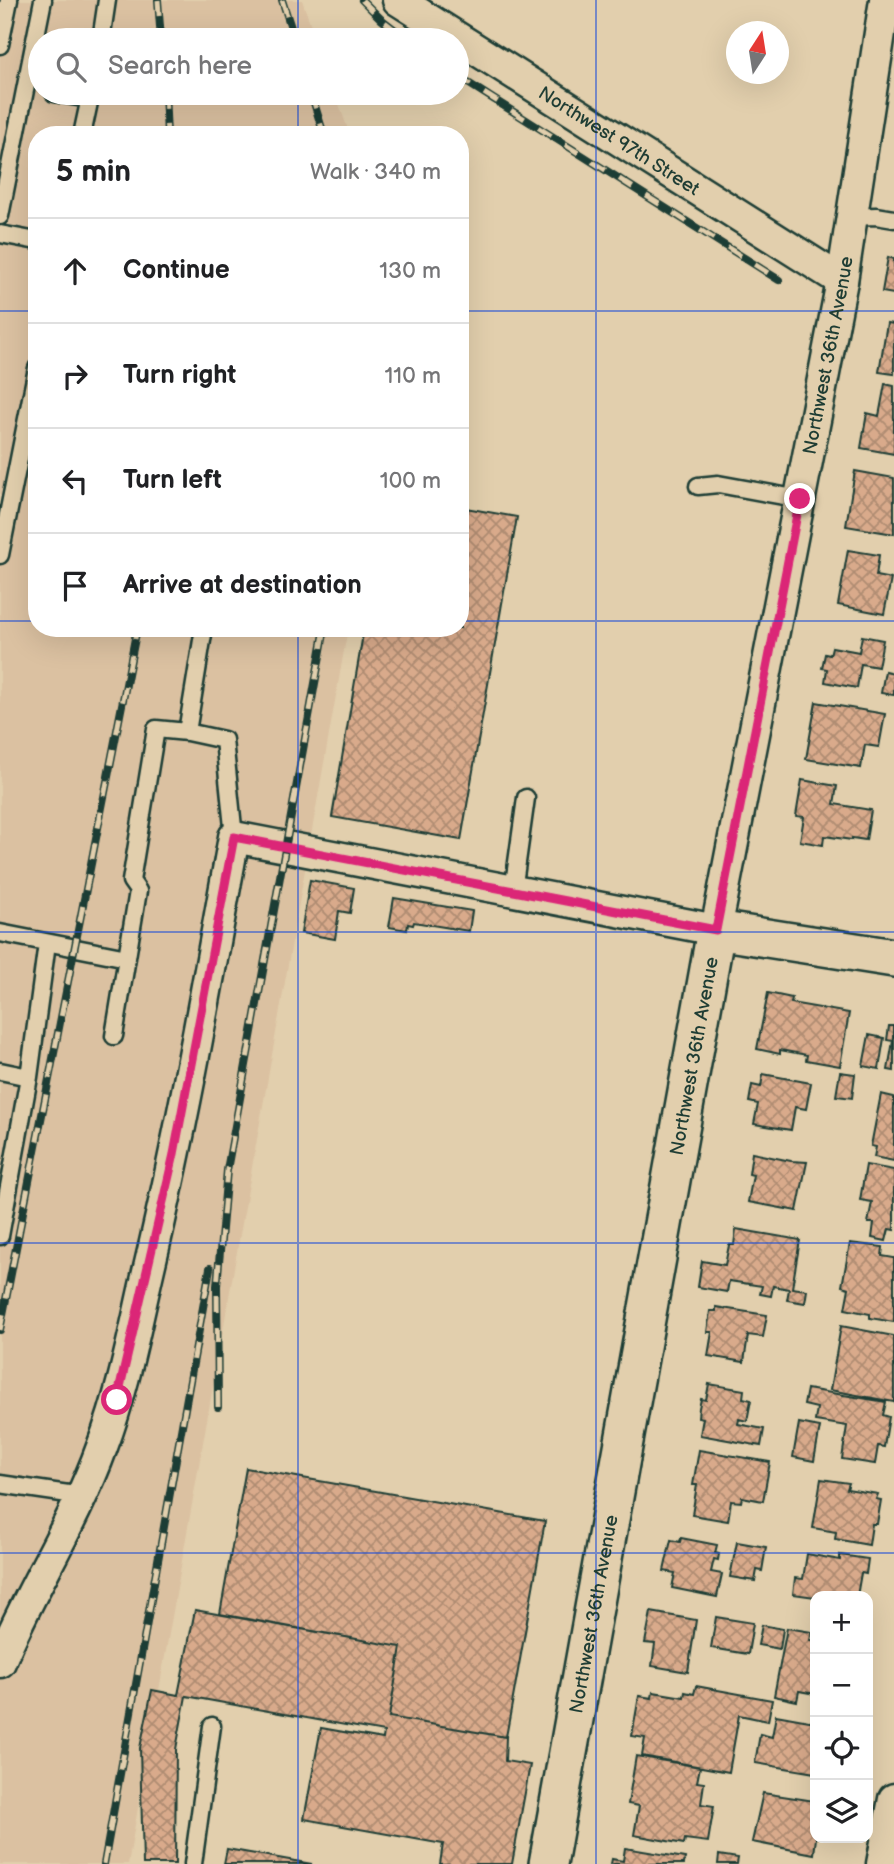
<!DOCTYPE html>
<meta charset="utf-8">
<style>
:root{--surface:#fff;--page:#f6f6f6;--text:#202124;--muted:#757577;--line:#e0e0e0}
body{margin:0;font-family:"Balsamiq Sans",sans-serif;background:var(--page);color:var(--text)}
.controls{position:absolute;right:21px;bottom:21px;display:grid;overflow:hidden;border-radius:14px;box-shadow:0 7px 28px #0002}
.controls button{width:63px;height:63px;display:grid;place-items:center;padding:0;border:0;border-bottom:2px solid var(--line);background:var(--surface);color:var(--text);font:35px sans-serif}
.compass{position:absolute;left:726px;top:21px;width:63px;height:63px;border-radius:50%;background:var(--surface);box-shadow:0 7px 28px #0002;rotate:12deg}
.stop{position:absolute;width:21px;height:21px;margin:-16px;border:5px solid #db2777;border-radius:50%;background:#fff}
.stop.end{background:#db2777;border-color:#fff;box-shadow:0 2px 7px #0008}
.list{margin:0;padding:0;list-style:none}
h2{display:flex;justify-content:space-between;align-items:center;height:91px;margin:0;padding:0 28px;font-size:30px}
h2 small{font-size:23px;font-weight:400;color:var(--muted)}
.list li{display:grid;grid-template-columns:46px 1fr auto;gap:21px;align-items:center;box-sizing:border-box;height:105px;padding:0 28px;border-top:2px solid var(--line)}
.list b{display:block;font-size:26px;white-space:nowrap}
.list em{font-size:23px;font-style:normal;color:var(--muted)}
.icon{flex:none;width:38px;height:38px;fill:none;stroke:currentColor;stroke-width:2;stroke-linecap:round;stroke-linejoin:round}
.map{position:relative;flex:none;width:894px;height:1864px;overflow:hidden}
.search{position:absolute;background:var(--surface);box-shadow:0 7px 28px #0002;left:28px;top:28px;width:441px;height:77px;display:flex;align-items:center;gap:18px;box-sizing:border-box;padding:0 24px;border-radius:38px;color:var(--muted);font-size:26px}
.panel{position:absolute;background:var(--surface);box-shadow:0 7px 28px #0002;left:28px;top:126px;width:441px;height:511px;border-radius:28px}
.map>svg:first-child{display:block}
.built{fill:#dbc1a1}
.building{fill:url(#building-cross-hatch);stroke:#1f3d34;stroke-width:2}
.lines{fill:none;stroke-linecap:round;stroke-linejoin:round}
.service-casing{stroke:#1f3d34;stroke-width:21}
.minor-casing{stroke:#1f3d34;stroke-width:35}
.tertiary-casing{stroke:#1f3d34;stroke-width:42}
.service{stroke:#e2cfad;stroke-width:16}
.minor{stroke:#e2cfad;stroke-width:30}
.tertiary{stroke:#e2cfad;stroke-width:37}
.rail-casing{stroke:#1f3d34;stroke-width:8}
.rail{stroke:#e2cfad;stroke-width:5;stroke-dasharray:16;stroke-linecap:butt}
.route{stroke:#db2777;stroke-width:9}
.grid{fill:none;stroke:#1d4ed8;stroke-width:2;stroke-opacity:0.55}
.labels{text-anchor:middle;stroke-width:5;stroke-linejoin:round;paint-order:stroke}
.street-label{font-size:19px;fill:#1f3d34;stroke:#e2cfad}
</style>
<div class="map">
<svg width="894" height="1864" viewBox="0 0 894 1864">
<defs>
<pattern id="building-cross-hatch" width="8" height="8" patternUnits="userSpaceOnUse" patternTransform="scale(1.75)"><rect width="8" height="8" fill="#d9aa8b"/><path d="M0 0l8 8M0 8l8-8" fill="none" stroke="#af8c72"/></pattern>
</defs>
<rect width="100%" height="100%" fill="#e2cfad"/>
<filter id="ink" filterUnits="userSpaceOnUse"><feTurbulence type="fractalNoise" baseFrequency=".0143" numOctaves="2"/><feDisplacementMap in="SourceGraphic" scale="14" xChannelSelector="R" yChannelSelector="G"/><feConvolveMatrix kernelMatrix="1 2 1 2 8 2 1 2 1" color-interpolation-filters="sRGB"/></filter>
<g filter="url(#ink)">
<path class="built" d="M0,0H302L316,40H40V93H335L350,135H37V628H348L128,1864H0Z"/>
<path class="building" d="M888,257L894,259V294L882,292Z
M887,323L894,324V374L879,372Z
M885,384L894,386V454L861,448L867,413L879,416Z
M855,471L894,478V534L846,526Z
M460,507L517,517L461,840L332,817L364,628H460Z
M848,550L879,555L876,576L891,579L884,614L838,605Z
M862,636L883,640L878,667L861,664L857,688L825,682L827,669L822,668L825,654L830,655L832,647L859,652Z
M885,671L894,673V695L881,693Z
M816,702L885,714L879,747L865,745L861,768L806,759Z
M802,780L837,786L834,804L871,810L866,840L852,838V840L824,836L823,845L800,841L804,817L796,816Z
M310,880L354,888L350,913L339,911L335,939L301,933Z
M394,898L472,911L469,931L414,922L413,925L408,924L407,930L389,927Z
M768,993L792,998L791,1003L849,1013L840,1066L806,1060L807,1055L780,1050V1054L757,1049Z
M889,1026H894V1071L888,1070L893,1041L887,1040Z
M869,1035L884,1038L879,1069L863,1066Z
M840,1072L855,1074L852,1098L836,1096Z
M763,1074L811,1083L806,1109L795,1107L791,1130L754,1124L758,1104L749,1102L752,1085L761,1087Z
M881,1094L894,1097V1161L874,1157L876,1147L871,1146Z
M752,1153L791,1161L807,1162L797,1211L748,1202L753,1175L749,1174Z
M866,1165L894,1170V1230L889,1229L886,1241L872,1238L874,1223H868L872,1202L860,1200Z
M736,1229L800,1240L792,1288L807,1290L805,1303L787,1300L789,1289L773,1286L771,1296L760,1294L762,1286L729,1281L727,1292L698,1287L702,1261L725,1265L729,1245H734Z
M850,1243L883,1247L882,1256L894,1258V1322L870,1318V1314L845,1309L849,1288L842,1286Z
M716,1307L767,1315L763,1337L748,1335L744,1362L708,1356L712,1332H707L710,1311H716Z
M841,1326L894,1336V1402L830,1390Z
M709,1384L744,1390L743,1398L751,1400L747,1421L739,1419L738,1424L764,1429L761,1446L700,1435L703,1418L698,1417L699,1408L701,1399L706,1400Z
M807,1389L886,1402L883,1415L889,1417L884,1447L878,1446L875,1464L842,1459L847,1426L815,1421L817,1408L804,1405Z
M799,1423L820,1427L814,1461L793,1457Z
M699,1450L770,1462L763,1501L742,1497L741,1502L731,1501L728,1521L692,1515L697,1485H693Z
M246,1468L545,1521L506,1737L389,1717L401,1647L220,1614Z
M821,1479L849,1483L847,1489L878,1494L876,1499L881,1500L877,1524H872L869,1545L835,1539L836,1532L813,1528Z
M681,1538L717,1545L715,1553L719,1554L718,1560L714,1559L711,1572L722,1574L717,1597L672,1588L675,1573L664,1571L671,1540L680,1542Z
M737,1542L766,1547L762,1571L757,1570L755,1581L730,1577Z
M807,1554L840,1560V1555L868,1559L866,1574L861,1573L857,1596L815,1597L793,1594L795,1578L803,1579Z
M195,1610L401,1647L389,1717L506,1737L505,1761L530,1765L512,1864H440L443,1844L304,1819L321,1728L383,1739L384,1732L186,1696L176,1749L175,1864H143L140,1748L152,1690L178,1695Z
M651,1612L696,1620L688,1672L652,1666L655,1644L645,1643Z
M716,1617L753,1623L748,1654L711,1648Z
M762,1625L783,1629L780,1649L758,1645Z
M787,1628L812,1632L810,1640L815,1641V1694L799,1691L797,1701L774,1696Z
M696,1686L772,1700L768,1721L739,1715L729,1772L642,1756L645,1738L632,1736L639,1696L652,1698L653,1692L684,1697L685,1692L694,1694Z
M776,1715L815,1722V1773L755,1763L760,1734L772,1737Z
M636,1756L700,1767L697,1782L704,1783L701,1804L714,1806L708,1842L685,1839L684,1844L634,1835L639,1806L628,1804Z
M763,1793L815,1801L816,1838L814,1854L752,1842Z
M625,1848L685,1858L684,1864H611L612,1859L623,1861Z
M227,1849L312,1864H224Z
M719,1855L738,1858L737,1864H718Z"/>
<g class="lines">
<g class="service-casing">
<path id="service" d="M101,40L107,0
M0,45L9,0
M54,93L89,99
M82,135L91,93
M0,216L43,0
M852,217L876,216L894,219
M0,234L37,241
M698,486L718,484L800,499
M0,555L37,368
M204,628L187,732L224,740L234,837
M513,891L526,798
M0,933L127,958
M114,1036L138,891L131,881L156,729L187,732
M0,1071L29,1077
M0,1236L29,1077L47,943
M0,1484L82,1496
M193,1864L212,1726"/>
</g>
<g class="minor-casing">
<g id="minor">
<path id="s1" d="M398,0L842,281"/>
<path id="s2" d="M0,1662C30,1589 75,1522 102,1447C124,1389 135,1328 149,1268C183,1125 208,981 234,837L716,930L842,281L885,0"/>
<path d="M882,1864L894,1799"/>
</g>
</g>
<g class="tertiary-casing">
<g id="tertiary">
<path id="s3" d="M548,1864L716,930L894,958"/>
</g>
</g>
<use href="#service" class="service"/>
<use href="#minor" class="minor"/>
<use href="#tertiary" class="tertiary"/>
<g class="rail-casing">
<path id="rail" d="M158,0L161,40
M282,0L295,40
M362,0L381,19L408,40
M457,76L779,280
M165,93L167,135
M311,93L324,135
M0,1330L137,628
M218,1407L217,1286L227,1170L325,628
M104,1864L210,1268"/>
</g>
<use href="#rail" class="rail"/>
</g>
</g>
<g class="lines" filter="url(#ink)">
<path class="route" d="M117,1400L174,1154L234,837L716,930L800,499"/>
</g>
<path class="grid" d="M298,0V40M596,0V1864M298,93V135M0,311H37M460,311H894M0,621H37M460,621H894M298,628V1864M0,932H894M0,1243H894M0,1553H894"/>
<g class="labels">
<g class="street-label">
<text dy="7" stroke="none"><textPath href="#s1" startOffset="262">Northwest 97th Street</textPath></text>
<text dy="7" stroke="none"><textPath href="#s2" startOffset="1939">Northwest 36th Avenue</textPath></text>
<text dy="7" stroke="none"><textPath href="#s3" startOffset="821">Northwest 36th Avenue</textPath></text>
<text dy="7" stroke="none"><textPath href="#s3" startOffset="254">Northwest 36th Avenue</textPath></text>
</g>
</g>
</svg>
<div class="controls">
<button>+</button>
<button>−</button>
<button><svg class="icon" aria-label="locate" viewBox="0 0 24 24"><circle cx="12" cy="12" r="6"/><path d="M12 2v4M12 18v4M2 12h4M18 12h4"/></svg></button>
<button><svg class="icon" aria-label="layers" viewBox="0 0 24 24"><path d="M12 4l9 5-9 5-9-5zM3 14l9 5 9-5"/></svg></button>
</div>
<svg class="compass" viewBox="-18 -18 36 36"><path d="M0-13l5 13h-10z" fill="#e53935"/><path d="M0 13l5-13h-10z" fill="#757577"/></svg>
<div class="stop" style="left:117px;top:1400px"></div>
<div class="stop end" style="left:800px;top:499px"></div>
<div class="search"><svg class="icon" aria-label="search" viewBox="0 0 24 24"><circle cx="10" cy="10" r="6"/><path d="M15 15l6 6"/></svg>Search here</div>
<section class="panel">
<h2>5 min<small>Walk · 340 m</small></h2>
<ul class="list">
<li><svg class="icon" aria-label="ahead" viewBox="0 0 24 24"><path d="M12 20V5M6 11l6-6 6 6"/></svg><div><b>Continue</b></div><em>130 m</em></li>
<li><svg class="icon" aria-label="right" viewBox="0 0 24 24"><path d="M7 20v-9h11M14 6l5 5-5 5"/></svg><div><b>Turn right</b></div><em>110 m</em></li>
<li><svg class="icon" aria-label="left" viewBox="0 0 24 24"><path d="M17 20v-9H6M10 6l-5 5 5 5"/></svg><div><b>Turn left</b></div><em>100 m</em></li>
<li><svg class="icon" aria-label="arrive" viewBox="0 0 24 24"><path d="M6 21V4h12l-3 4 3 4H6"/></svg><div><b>Arrive at destination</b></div></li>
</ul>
</section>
</div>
